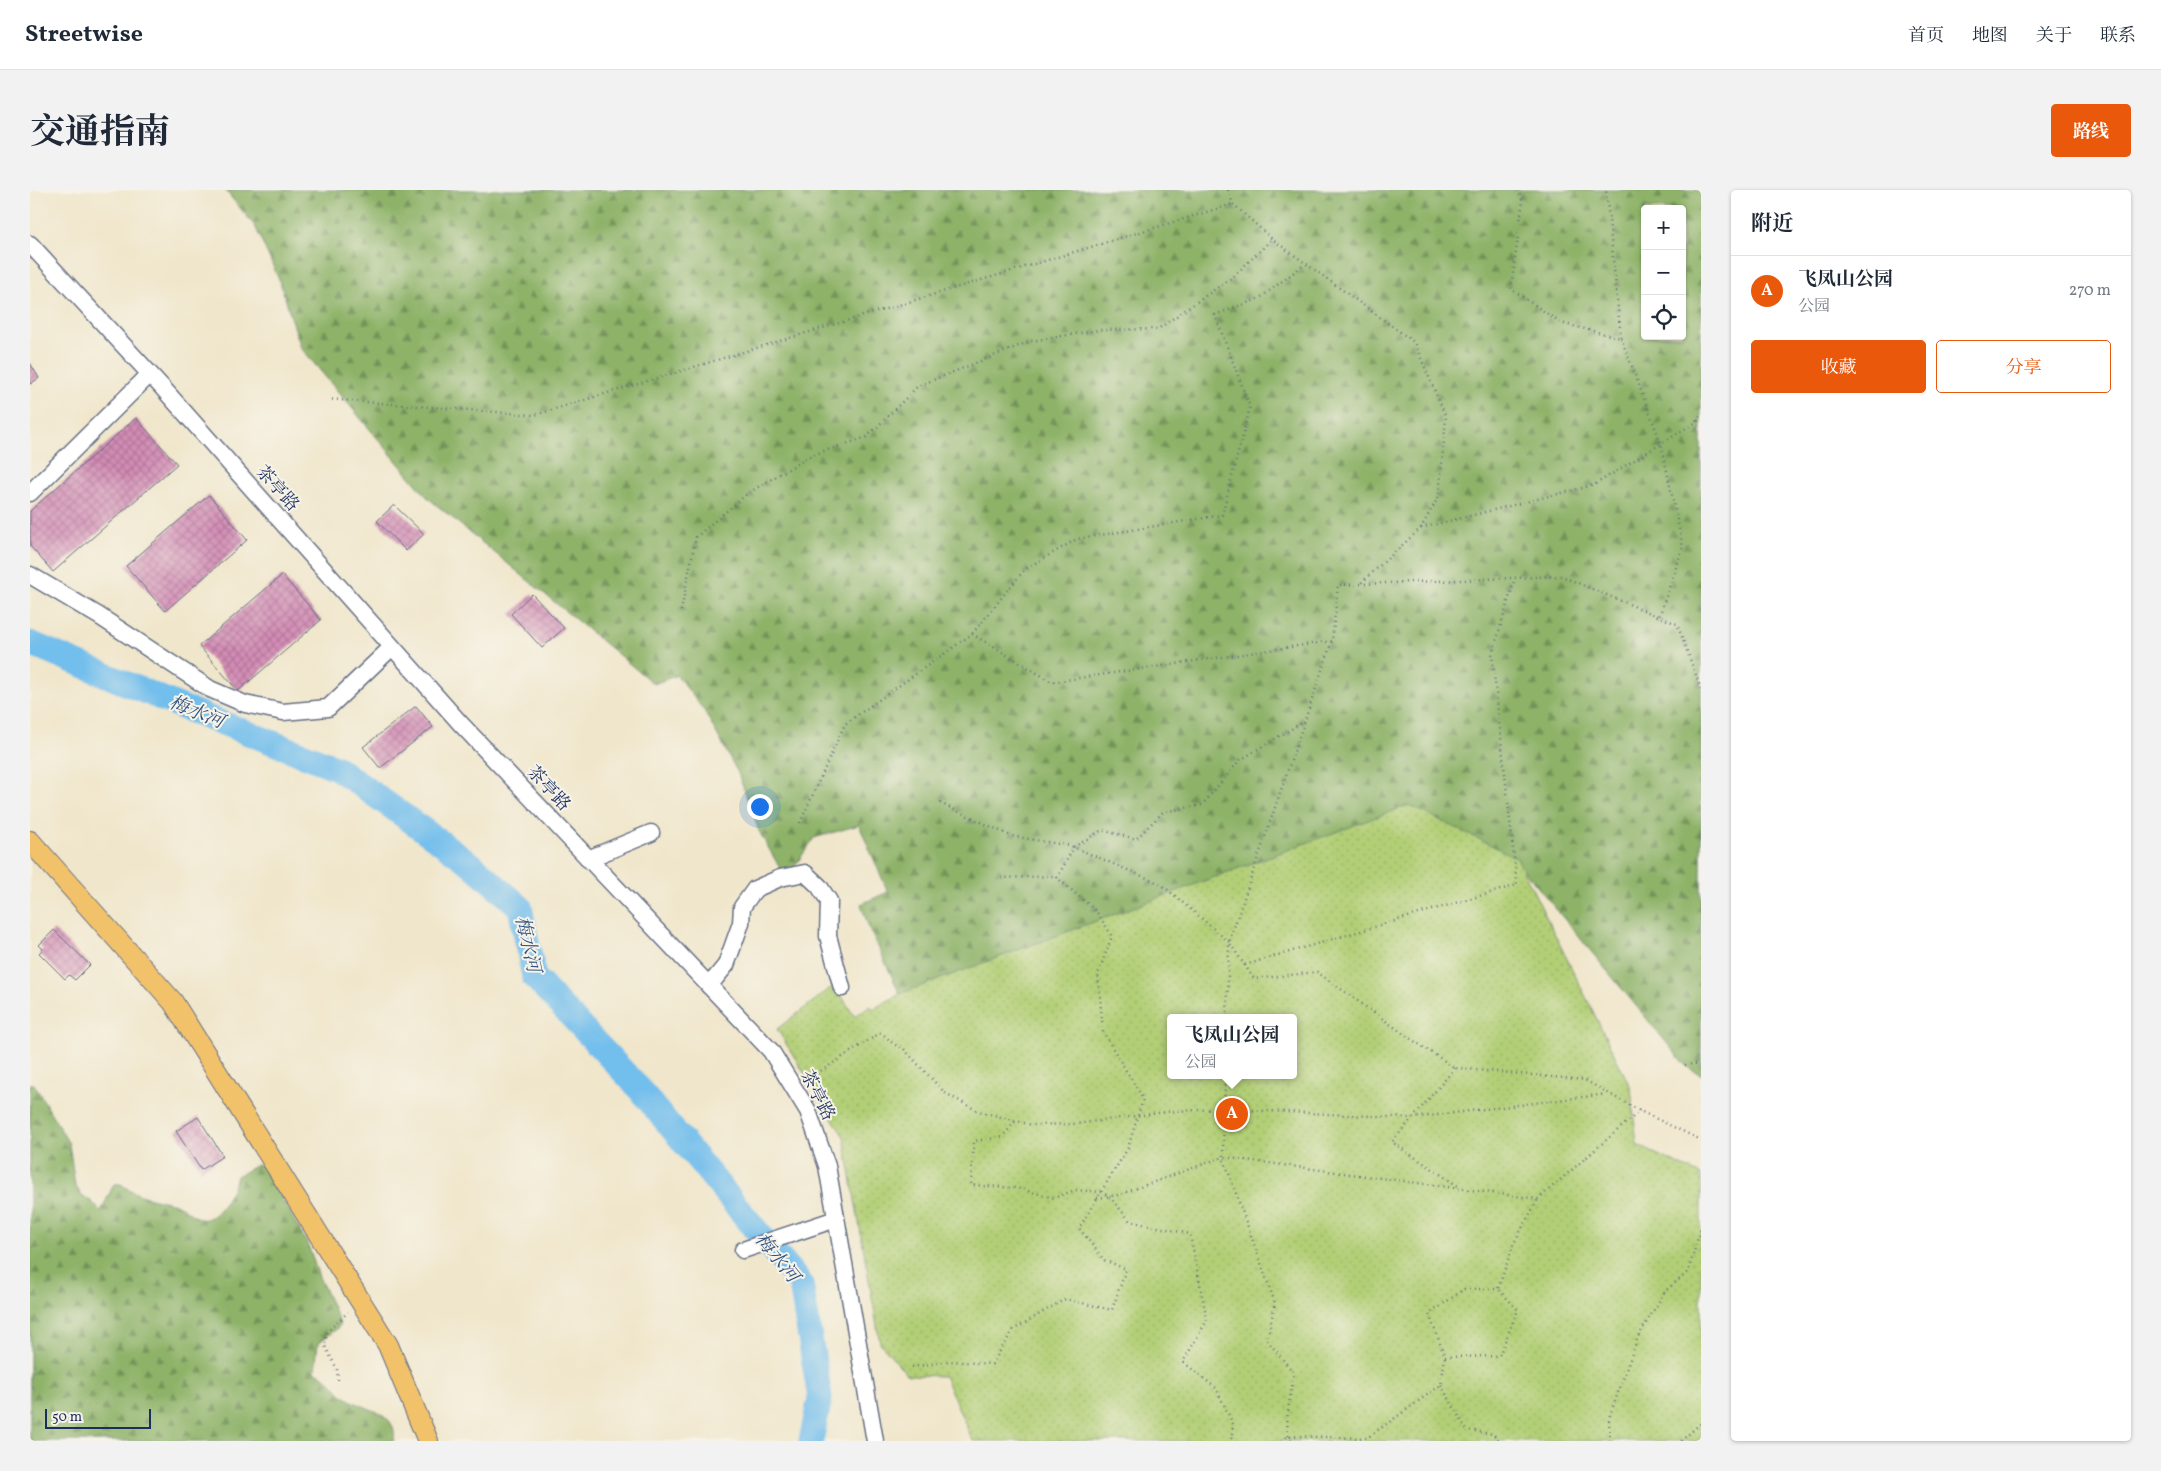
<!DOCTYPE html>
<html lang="zh">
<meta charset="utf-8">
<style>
:root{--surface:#fff;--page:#f2f2f3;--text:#1f2937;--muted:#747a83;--line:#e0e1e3;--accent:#ea580c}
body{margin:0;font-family:Vollkorn,"Noto Serif SC",serif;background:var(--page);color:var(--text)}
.controls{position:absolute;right:15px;top:15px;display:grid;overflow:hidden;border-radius:5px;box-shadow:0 1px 4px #0004}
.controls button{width:45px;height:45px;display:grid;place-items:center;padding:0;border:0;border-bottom:1px solid var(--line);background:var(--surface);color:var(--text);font:25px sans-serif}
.scale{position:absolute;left:15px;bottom:12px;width:106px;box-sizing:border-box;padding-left:5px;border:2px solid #1b2f5e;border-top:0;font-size:14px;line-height:18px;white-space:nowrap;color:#1b2f5e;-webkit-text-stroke:4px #f7f3e8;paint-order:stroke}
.you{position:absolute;left:729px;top:616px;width:18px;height:18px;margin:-12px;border:4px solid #fff;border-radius:50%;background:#1a73e8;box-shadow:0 0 0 8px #1a73e833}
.badge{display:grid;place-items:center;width:32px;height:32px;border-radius:50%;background:var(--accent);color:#fff;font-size:16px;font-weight:700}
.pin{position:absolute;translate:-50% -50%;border:2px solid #fff;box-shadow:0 1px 5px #0006}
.popup{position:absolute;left:1137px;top:824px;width:130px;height:65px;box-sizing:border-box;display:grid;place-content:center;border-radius:5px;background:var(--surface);filter:drop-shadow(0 1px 4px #0005);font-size:16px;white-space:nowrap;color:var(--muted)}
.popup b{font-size:19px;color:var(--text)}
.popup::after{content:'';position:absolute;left:50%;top:100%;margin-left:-10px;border:10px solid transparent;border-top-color:var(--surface)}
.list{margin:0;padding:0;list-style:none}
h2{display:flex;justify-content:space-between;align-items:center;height:65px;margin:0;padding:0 20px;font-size:21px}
h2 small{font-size:16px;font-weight:400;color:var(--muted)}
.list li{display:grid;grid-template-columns:32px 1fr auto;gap:15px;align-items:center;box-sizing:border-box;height:70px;padding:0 20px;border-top:1px solid var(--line)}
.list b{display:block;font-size:19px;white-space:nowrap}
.list p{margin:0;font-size:16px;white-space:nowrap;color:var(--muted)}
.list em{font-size:16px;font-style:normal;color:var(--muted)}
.actions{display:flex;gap:10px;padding:15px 20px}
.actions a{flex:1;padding:11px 0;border:1px solid var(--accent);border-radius:5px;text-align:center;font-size:18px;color:var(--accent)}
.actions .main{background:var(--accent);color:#fff}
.icon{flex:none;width:28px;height:28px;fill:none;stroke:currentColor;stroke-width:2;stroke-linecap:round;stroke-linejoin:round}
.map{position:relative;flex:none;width:1671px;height:1251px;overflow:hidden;border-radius:5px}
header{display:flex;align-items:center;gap:30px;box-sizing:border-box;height:70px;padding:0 25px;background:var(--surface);border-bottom:1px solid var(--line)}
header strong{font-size:24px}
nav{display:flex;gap:28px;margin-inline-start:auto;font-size:18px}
.intro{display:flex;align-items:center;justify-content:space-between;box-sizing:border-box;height:120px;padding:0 30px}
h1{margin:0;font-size:35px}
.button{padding:12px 22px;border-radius:5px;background:var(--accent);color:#fff;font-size:18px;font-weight:700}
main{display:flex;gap:30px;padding:0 30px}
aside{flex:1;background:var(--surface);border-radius:5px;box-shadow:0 1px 4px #0004}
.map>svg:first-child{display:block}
.forest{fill:url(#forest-firs);stroke:#547062;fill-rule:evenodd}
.park{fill:url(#park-dots);stroke:#667f6a;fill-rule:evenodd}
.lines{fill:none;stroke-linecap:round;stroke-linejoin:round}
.river{stroke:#72beec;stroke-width:25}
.building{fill:url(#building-cross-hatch)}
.minor-casing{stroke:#666f84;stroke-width:19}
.major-casing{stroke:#666f84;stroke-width:22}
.path{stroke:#666f84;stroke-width:2.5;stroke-dasharray:1 4;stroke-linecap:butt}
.minor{stroke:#fff;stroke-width:16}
.major{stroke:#f2c26a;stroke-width:20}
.labels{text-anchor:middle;stroke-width:4;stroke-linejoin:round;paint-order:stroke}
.street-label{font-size:18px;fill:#1b2f5e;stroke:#f7f3e8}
.water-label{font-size:19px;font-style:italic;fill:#315382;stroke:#f7f3e8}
</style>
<header>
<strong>Streetwise</strong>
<nav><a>首页</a><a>地图</a><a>关于</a><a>联系</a></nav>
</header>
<div class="intro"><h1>交通指南</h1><a class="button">路线</a></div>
<main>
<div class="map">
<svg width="1671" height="1251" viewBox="0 0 1671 1251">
<defs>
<pattern id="forest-firs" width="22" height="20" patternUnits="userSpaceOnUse" patternTransform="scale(1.25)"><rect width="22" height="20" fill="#8db267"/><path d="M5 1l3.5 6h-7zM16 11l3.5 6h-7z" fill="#729158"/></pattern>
<pattern id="park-dots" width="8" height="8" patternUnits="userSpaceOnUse" patternTransform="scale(1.25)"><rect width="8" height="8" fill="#b2cf76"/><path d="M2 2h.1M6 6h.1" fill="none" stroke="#98b268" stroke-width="1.8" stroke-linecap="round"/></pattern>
<pattern id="building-cross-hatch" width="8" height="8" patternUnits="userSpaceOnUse" patternTransform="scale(1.25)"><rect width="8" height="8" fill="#d48cb5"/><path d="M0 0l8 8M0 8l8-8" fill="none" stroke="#ab7396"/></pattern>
</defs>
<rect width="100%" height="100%" fill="#f7f3e8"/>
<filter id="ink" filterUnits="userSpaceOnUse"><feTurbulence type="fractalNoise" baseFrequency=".02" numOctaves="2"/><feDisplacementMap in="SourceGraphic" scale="10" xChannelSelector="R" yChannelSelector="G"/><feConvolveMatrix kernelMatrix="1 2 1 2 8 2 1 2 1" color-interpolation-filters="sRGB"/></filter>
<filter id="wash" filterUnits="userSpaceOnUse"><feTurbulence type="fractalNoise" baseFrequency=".0096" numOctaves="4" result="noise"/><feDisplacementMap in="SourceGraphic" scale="20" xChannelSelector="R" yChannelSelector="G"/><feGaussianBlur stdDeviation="1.12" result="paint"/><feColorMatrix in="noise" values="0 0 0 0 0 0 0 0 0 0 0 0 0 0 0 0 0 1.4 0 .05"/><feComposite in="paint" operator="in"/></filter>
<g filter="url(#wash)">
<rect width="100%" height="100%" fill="#f0e6cb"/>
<path class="forest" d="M195,0H1671V885L1655,875L1492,678L1379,615L870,804L838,735L831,714L858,702L829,635L784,648L756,689L729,641L708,583L675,522L647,485L624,494L398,308L271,158L250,92L225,36ZM1615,19H1652V146H1615Z
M0,894H4L39,954L45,995L51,1005L61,1011L71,1021L84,994H91C109,1008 124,1008 145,1014C154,1017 159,1024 168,1028C185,1037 204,998 207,986L227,975L234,976L278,1055L289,1087L310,1133L308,1138L288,1153L285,1182C300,1186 305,1200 317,1208C335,1221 368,1220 364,1251H0Z"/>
<path class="park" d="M1379,615L1487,668L1601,898L1607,955L1671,985V1251H943L914,1186L878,1185L850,1153L814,947L747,839L805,795L824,826L841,816L843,819L870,804ZM1141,828H1263V885H1141Z"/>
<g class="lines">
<path class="river" d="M0,453L152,517L307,578L441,674L490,717L504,787L606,895L771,1094L790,1208L781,1251"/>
</g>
<g id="blocks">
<path class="building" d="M0,173L9,188L0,194Z
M106,228L147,274L23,382L0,356V321Z
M179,305L217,350L135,421L96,376Z
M364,315L394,344L376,361L347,331Z
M252,385L291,430L208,501L169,456Z
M502,404L534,438L512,458L481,424Z
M386,516L403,537L350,578L333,557Z
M24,740L60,775L45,790L39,785L35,789L9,763L13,759L9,755Z
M168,927L193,966L171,980L146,941Z"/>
</g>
</g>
<g filter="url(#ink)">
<use href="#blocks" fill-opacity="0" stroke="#666f84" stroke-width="1"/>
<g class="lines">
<g class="minor-casing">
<path id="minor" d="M0,54L131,196L430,533L741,861L778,921L797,976L845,1251
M0,303L120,184
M0,385L69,426L180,499L215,514L253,522L298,518L362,457
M558,669L621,643
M679,796L696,775L711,733L712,717L725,699L750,688L775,683L789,696L799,711L798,746L812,798
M713,1060L806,1029"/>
</g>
<g class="major-casing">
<path id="major" d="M0,651L143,812L358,1155L398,1251"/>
</g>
<path class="path" d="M1198,0L1203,14L1242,49L1384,152L1416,227L1409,306L1391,338L1331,393
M1487,0L1493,10L1481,99L1531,133L1591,148L1576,0
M1591,148L1631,253L1653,357L1629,427
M297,209L505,225L1203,14
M1666,231L1671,224
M1391,338L1564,295L1671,229
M651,421L666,347L718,303L782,265L837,247L888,196L1001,151L1069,140L1128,139L1204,86L1242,49
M942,444L1022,492L1302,451
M1671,499L1647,434L1531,386L1308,395L1302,451L1199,752L1224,789L1287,782L1381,849L1425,878L1555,890L1610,921L1671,950
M910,613L981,646L1041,656L1131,694L1199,752L1197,828
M770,633L815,534L942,444L995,379L1047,349L1192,325L1220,217L1185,125L1230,108L1275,74
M1027,688L1044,657L1072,640L1106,649L1133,622L1172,615L1210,570L1273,532
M1215,775L1487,695L1462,465L1485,388
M1655,875L1671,873
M1425,878L1362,952L1431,998
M1195,885L1193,967L1245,1113L1237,1150L1264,1183C1262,1200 1252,1237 1261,1251
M778,889L850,843C860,847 858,854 872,857L915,903L948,921L1002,935L1045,934L1144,921L1194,919L1383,928L1577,904
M985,932L972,947L944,951L941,995L987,998L1024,1008L1045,1000L1071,1002L1079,1006L1100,1031L1160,1044L1177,1130L1153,1172L1186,1198L1203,1234L1201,1251
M1067,1008L1088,1005L1193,967L1508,1009L1610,921
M1415,1167L1469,1166L1488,1120L1468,1099
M882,1177L919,1171L962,1174L983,1140L1035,1109L1082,1120L1096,1079L1074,1070L1049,1038L1098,958L1113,909L1073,842L1068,784L1082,746L1066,721L1025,686L970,688
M308,1190L307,1179L295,1156L297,1142L318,1122
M1411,1195L1437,1240L1463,1244L1470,1251
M1252,1251L1258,1246L1337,1248L1411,1195L1415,1167L1399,1124L1434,1099H1468L1484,1053L1508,1009
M1580,1251L1579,1228L1608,1147L1635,1101L1658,1082L1671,1038
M1651,1251L1671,1233"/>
<use href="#minor" class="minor"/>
<use href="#major" class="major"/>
</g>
</g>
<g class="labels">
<g class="street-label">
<text transform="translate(248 298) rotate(48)" y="6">茶亭路</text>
<text transform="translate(519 598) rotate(47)" y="6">茶亭路</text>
<text transform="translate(788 905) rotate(63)" y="6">茶亭路</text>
</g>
<g class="water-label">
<text transform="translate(167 521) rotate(22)" y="7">梅水河</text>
<text transform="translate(499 754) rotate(77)" y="7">梅水河</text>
<text transform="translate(748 1067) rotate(51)" y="7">梅水河</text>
</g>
</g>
</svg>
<div class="controls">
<button>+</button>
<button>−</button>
<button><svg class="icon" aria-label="locate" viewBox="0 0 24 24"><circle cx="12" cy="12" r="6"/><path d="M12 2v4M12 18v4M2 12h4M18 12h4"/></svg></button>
</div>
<div class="scale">50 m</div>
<div class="you"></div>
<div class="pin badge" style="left:1202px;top:924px">A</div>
<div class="popup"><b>飞凤山公园</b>公园</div>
</div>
<aside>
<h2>附近<small></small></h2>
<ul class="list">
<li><span class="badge">A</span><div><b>飞凤山公园</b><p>公园</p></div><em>270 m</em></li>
</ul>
<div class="actions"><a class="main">收藏</a><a>分享</a></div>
</aside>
</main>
